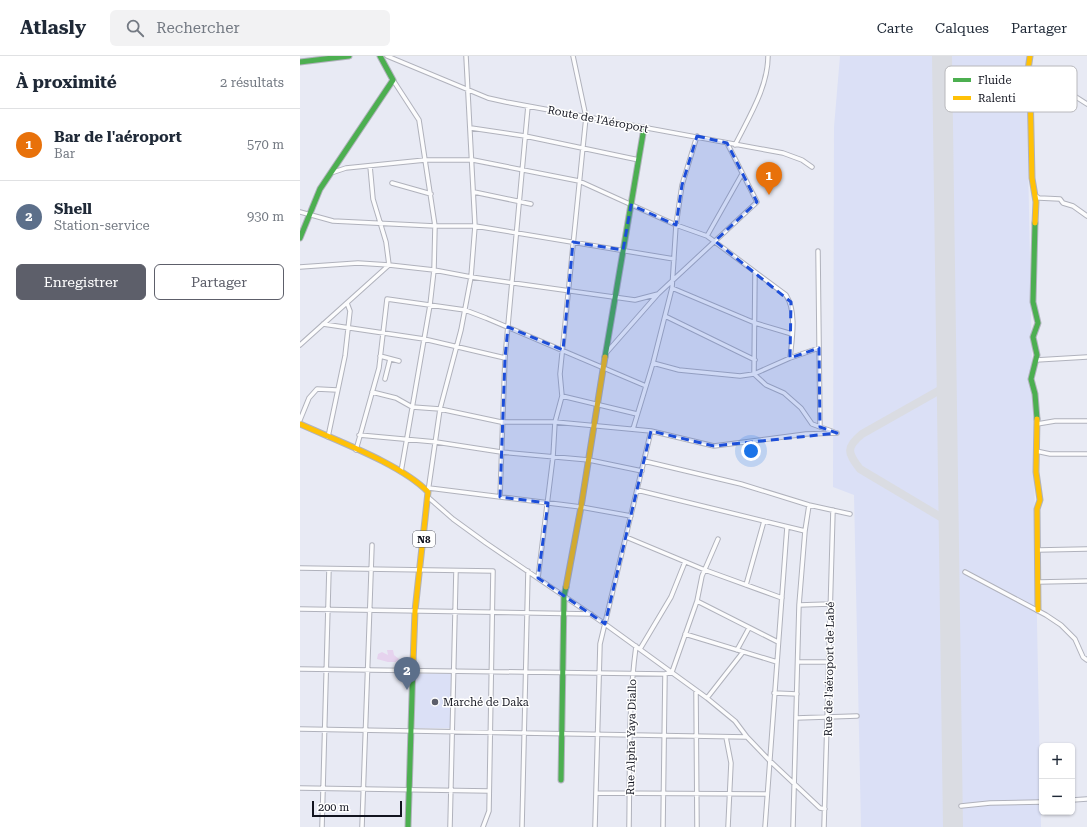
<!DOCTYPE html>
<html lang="fr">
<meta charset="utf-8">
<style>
:root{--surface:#fff;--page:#f2f2f3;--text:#1f2937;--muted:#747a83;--line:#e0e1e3;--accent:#5d5f6a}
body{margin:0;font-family:"Roboto Serif",serif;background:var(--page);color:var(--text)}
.controls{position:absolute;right:12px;bottom:12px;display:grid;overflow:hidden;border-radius:6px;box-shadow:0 1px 3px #0004}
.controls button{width:36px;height:36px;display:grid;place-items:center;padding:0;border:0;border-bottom:1px solid var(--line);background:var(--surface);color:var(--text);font:20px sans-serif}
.scale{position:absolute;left:12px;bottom:10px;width:90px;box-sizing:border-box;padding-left:4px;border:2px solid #12141f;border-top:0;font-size:11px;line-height:14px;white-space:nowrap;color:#12141f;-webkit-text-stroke:3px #fff;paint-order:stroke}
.you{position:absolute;left:451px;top:395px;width:14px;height:14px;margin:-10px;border:3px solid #fff;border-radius:50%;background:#1a73e8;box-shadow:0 0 0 6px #1a73e833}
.badge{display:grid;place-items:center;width:26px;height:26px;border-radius:50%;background:var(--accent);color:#fff;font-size:13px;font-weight:700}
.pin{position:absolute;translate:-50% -33px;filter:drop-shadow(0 1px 2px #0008)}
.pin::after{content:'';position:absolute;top:21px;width:14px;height:12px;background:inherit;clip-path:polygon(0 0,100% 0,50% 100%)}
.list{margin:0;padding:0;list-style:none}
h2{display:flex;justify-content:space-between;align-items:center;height:52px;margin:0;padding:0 16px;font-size:17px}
h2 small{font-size:13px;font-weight:400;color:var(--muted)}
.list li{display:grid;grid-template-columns:26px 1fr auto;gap:12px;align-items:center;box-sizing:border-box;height:72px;padding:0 16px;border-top:1px solid var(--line)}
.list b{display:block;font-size:15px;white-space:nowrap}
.list p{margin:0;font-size:13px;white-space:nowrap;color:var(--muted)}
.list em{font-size:13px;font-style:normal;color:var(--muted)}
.actions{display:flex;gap:8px;padding:12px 16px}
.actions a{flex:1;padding:9px 0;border:1px solid var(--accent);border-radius:6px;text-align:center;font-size:14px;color:var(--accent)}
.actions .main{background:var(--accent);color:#fff}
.icon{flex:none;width:22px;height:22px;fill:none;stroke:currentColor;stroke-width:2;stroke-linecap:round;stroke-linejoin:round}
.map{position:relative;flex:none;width:787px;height:771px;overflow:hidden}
header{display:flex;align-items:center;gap:24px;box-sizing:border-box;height:56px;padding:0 20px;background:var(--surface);border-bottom:1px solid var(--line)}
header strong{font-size:19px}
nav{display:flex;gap:22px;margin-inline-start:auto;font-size:14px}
.search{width:280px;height:36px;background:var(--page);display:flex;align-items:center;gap:10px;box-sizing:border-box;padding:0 14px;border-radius:6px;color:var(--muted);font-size:15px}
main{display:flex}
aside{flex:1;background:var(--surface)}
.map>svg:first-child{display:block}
.built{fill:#dbe0f6}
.green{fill:#e6d3ee}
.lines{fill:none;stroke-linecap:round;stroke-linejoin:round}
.taxiway{stroke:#dadce2;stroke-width:8}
.runway{stroke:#dadce2;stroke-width:20}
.street-casing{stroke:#b0b2bc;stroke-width:5.5}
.fast-casing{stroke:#b0b2bc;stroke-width:7}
.slow-casing{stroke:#b0b2bc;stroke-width:7}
.street{stroke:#fcfcfd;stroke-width:3.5}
.fast{stroke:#4caf50;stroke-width:5}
.slow{stroke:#ffc107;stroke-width:5}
.marked{fill:#1d4ed8;fill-opacity:0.2;stroke:#1d4ed8;stroke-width:3;stroke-dasharray:8 5;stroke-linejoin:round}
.poi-dot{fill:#5d5f6a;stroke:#fff;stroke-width:1.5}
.labels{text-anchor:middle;stroke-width:3;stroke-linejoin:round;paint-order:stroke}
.shield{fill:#fff;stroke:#595a62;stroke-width:1}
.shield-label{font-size:10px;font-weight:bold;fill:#12141f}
.street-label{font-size:11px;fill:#12141f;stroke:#fff}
.poi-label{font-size:11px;fill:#12141f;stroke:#fff;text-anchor:start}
.key{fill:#fff;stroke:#b8b8bc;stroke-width:1}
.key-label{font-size:11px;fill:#12141f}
</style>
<header>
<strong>Atlasly</strong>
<div class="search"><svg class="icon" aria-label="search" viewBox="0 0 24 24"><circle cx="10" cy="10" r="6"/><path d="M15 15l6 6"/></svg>Rechercher</div>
<nav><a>Carte</a><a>Calques</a><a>Partager</a></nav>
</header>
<main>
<aside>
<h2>À proximité<small>2 résultats</small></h2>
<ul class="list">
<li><span class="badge" style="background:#e8710a">1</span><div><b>Bar de l'aéroport</b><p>Bar</p></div><em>570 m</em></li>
<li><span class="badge" style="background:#5c6f8a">2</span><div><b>Shell</b><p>Station-service</p></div><em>930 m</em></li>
</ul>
<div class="actions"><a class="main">Enregistrer</a><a>Partager</a></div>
</aside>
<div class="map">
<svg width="787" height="771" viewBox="0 0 787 771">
<rect width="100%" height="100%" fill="#e8eaf4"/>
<path class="built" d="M540,0H726L741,771H561L554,439L533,431L534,71Z
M115,618H151L150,672H115Z"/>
<path class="green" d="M87,594H93L94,599L99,603L96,606H88L77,603L78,598L82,596L88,599Z"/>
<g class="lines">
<path class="taxiway" d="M647,330L562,378C546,391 547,397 560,413L649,466"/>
<path class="runway" d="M642,0L653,771"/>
<g class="street-casing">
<path id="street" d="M87,0L188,42L206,46L483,97L502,104L512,111
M729,20L765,34L787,48
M93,24L119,64L135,170L134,214L130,249L101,416
M171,72L225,80L339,104
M435,89C449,61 468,31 468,0
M31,117L46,112L125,104H173L279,125L376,169L407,180L486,239C497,256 492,283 490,302
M92,127L131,138
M174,136L231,148
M736,140L739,142L760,143L763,147L773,150L787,160
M0,156L33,165L135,170H175L374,203
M407,180L442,118
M518,195L520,371
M0,211L58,207L89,209L134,214L171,221L335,244L358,238
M455,216L454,318L466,329L484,337L501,352L512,368L534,376
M372,232L455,267L492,278
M365,260L455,304
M23,268L124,283L205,302
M0,289L89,209L86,186L73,143L70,110
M307,296L358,238L457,146L427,87
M80,300L99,305
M736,304L787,301
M353,307L379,314L440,320L454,318L490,302L519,292
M85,323L90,303
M72,336L96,342L112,351L140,353L201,366H255L351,375L414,390L506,378L537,377
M262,340L337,358
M0,364L9,342L17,333L37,334
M737,368L755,365H787
M333,373L353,307L372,232L376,169L382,129L397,80
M59,379L136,386L201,396L289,404L342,415
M28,381L45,300L50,255L47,247
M56,394L79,312L87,243L165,254L186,262L346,330
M736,395L750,398H787
M344,405L441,428L509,449L550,458
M129,432L281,451L331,460
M337,434L505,475
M128,436L140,353L161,274L171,221L175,170L166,0
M200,441L205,302L228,50
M129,442L153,463L186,487L305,568L407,642L435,665L447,681L469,704L520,752L525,753
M326,481L405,514L482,542
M738,494L787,493
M0,512L193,515L189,755L183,771
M665,516L746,559L761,569L775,583L783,601L787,604
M238,522L253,401L255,366L262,340L260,318L286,61L273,0
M739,526L787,525
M446,529L464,465
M397,545L478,586
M499,549L530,548
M0,553L291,558
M385,578L477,606
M340,593L371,541L385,506
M437,594L449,572
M498,606H529
M0,613L365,618L372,616L397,545L402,520L418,483
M396,634L397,771
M474,637L497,638
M407,642L443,596
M496,662L557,660
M0,673L447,681
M426,681L431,707L428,771
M0,732L189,735
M296,737L467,738
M772,744L787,743
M661,750L690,747L742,746
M22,771L29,513
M62,771L72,489
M150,771L156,515
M222,771L228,515
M295,771L300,588L351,375
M329,771C330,711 328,650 336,590
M363,771L365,618
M465,771L487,471
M493,771L499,549L505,475L509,449
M524,771L533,454"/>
</g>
<g class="fast-casing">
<path id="fast" d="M0,6L49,0
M735,167L733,246L738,267L733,281L737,299L731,323L735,338L737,363
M0,182L20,133L93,24L80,0
M305,301L344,72
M261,724L264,540L266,531
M108,771L113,607"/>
</g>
<g class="slow-casing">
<path id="slow" d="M730,0L728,14L730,29L732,122L736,146L735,167
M737,363L736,416L740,444L737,453L738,554
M0,368C37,385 101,408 128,436L115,555L113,607
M266,531L281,451L305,301"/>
</g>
<use href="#street" class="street"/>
<use href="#fast" class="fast"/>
<use href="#slow" class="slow"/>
</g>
<path class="marked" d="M397,80L427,87L457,146L415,185L491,246L490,302L519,292L520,371L537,377L414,390L351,375L305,568L238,522L248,447L200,441L205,302L208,271L263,294L273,186L323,194L331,149L376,169L382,129Z"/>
<circle class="poi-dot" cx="135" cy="646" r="4"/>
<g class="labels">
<rect class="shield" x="113" y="475" width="22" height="16" rx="3"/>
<g class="shield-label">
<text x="124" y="487">N8</text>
</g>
<g class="street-label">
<text transform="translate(298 63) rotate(11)" y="4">Route de l'Aéroport</text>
<text transform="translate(529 613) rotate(-89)" y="4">Rue de l'aéroport de Labé</text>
<text transform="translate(331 681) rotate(-89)" y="4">Rue Alpha Yaya Diallo</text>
</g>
<g class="poi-label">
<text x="143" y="650">Marché de Daka</text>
</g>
</g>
<rect x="645" y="10" width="132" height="46" rx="6" class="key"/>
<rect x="653" y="22" width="18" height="4" fill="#4caf50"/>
<rect x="653" y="40" width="18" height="4" fill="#ffc107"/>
<g class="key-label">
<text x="678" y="28">Fluide</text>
<text x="678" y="46">Ralenti</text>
</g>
</svg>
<div class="controls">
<button>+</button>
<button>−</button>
</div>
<div class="scale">200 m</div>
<div class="you"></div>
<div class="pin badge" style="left:469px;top:139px;background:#e8710a">1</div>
<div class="pin badge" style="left:107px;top:634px;background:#5c6f8a">2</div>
</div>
</main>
